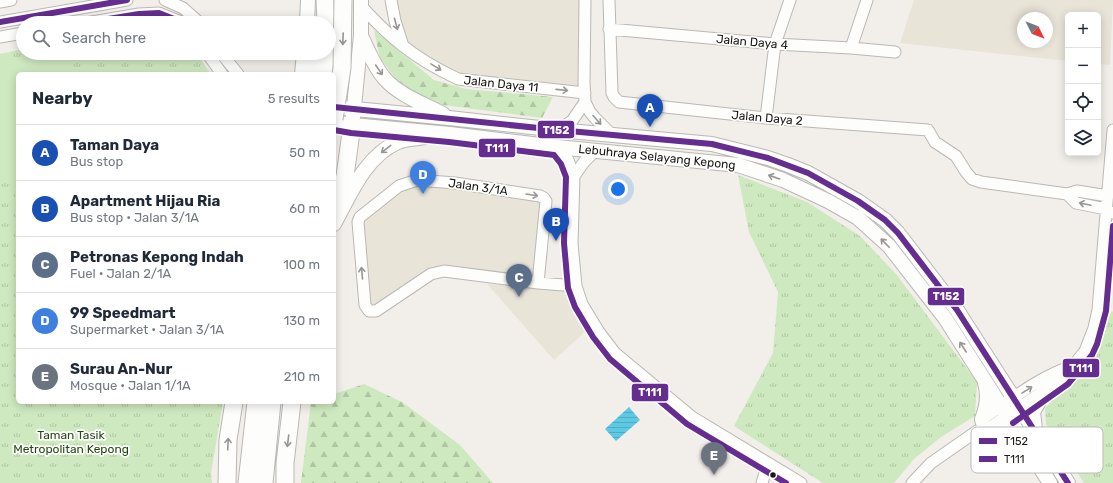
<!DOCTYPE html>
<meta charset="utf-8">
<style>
:root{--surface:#fff;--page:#f6f6f7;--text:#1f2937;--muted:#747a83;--line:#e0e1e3;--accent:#66635f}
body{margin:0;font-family:Rubik,sans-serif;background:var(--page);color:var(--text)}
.controls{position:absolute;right:12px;top:12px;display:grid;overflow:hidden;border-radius:6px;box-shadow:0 2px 10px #0003}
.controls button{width:36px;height:36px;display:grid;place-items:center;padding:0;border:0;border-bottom:1px solid var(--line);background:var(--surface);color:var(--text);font:20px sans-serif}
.compass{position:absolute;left:1017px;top:12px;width:36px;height:36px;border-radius:50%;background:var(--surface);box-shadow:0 2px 10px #0003;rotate:132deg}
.you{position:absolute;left:618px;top:189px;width:14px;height:14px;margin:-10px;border:3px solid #fff;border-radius:50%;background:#1a73e8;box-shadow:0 0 0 6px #1a73e833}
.badge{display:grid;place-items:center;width:26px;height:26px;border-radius:50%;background:var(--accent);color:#fff;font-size:13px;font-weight:700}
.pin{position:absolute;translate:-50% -33px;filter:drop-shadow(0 1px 2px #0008)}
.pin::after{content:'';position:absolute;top:21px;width:14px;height:12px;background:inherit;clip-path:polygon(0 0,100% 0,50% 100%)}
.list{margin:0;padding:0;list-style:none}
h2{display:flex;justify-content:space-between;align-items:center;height:52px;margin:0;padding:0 16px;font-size:17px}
h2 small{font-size:13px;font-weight:400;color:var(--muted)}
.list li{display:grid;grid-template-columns:26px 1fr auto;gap:12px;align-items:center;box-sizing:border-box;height:56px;padding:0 16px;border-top:1px solid var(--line)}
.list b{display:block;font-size:15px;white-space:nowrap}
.list p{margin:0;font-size:13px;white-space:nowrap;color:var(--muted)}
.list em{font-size:13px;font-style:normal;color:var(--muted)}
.icon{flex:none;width:22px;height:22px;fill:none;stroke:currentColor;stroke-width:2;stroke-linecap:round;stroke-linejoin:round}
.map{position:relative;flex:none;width:1113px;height:483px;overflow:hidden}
.search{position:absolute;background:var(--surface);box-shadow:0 2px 10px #0003;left:16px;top:16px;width:320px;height:44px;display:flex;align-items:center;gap:10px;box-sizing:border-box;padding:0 14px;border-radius:22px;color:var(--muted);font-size:15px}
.panel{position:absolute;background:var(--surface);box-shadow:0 2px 10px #0003;left:16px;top:72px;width:320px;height:332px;border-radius:6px}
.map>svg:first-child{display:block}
.built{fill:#e9e4d8;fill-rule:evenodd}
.forest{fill:url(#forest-firs)}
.park{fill:url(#park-tufts)}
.garden{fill:#cee8bf}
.water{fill:url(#water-rules)}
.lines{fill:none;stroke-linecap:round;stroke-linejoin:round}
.minor-casing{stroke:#bab8b4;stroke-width:13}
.major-casing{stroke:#bab8b4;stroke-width:16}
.highway-casing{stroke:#bab8b4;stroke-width:19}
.minor{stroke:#fdfdfc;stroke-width:11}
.major{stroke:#fdfdfc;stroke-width:14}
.highway{stroke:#fdfdfc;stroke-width:17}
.highway-bridge-casing{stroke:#bab8b4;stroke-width:19;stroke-linecap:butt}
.highway-bridge{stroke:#fdfdfc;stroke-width:17}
.bus-1-casing{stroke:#fff;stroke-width:9}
.bus-2-casing{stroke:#fff;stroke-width:9}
.bus-1{stroke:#662d91;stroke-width:6}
.bus-2{stroke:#662d91;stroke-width:6}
.oneway{stroke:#979694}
.bus-dot{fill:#1a1814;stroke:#fff;stroke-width:1.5}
.labels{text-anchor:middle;stroke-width:3.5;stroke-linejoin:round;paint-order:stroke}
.street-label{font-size:12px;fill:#1a1814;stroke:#fff}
.park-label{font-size:12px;fill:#244910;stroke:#fff}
.key{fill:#fff;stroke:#babab8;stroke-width:1}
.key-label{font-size:11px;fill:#1a1814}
.line-badge{stroke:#fff;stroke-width:1.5}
.badge-label{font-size:11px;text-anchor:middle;font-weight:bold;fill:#fff}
</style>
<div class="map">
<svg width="1113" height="483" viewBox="0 0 1113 483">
<defs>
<pattern id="forest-firs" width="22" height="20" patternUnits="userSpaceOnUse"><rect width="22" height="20" fill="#cee8bf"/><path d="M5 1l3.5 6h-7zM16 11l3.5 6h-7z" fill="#b0c6a3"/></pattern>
<pattern id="park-tufts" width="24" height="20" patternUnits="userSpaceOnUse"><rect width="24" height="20" fill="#cee8bf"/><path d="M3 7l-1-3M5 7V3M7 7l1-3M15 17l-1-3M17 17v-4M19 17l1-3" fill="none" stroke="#b0c6a3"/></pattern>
<pattern id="water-rules" width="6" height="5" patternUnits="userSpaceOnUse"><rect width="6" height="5" fill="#5ec9e2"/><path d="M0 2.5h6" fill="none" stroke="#51acc1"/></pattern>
</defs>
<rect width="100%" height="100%" fill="#f2efea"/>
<path class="built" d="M396,0H581V89L460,77L407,44Z
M914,0H1113L1110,65L1098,64V15H1068V61L900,43ZM1023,18H1047V42H1023Z
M419,183L542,200L534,279L441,267L376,307L369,305L363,220L401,189Z
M487,284L566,289L578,321L585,332L554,360Z"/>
<path class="forest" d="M374,30L434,80L466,89L553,97L542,118L436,104L399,83L380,58Z
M364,384L402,402L460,445L493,483H301L311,402H334V394Z"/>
<path class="park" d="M23,49V53H196L211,74H18V402H223L211,473L212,483H0V54Z
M738,175L807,202L860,236L896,274L977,382L975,416L941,437L914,459L894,483H823L734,426L773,353L778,292L749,232Z
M1112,311L1113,312V483H1084L1046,424L1045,408L1085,366Z"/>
<path class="garden" d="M50,53H62L68,74H18V176L0,180V62Z"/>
<path class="water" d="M629,407L640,420L616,441L605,429Z"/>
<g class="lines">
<g class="minor-casing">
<path id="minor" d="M165,0L183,8L200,23
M391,0L395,21L403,46
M585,0L584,82L585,102L590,112L595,118L612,135
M609,0L612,93L614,97L619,102L766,118L928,130L935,142L956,156L966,172L972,179L981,182L1067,194L1077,191L1108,196
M0,2L11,0
M361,6C374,20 387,34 402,45C419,59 439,70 458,79L585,93
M0,22L127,0
M86,23L139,14L159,13L184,23
M609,29L775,44L851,48L895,52
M0,37L23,33
M851,48L867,0
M207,53L222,74
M221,53L238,74
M766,118L775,44L790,0
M558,130L572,121L585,102
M557,147L563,152L568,160L574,176L572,243L576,286L582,304L599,332L615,353L692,417L801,483
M574,176L584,162L596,150
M1067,194L1076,203L1106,209L1112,213
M538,283L546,201L544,198L540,196L455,183L417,180L399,186L360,217L358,222L365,305L369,311H376L431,274L444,271L538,283L576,286
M981,422L982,419C1009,401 1042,375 1073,366
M762,483L768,463
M912,483L931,463L977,431L989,428L1063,378L1085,351L1094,328L1098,310L1113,130"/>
</g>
<g class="major-casing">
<path id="major" d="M307,23L308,0
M361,36C368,50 374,67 385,79C399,95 424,104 443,114
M309,53C311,61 313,70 321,74
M302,74L304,53
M334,107L449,118L558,130L712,144L768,158L788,165L808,173L858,201L885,220L898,233L957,310L1068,483
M353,117L361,35V0
M334,122L352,125L450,134L557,147L738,165L783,180L828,201L858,218L889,246L945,318L1050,483
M334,224C350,195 365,156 398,142C406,138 417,139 425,137
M982,419C987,407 989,396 985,383
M989,428C1003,428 1011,433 1021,442
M1035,429L1033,412L1045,391"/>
</g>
<g class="highway-casing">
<path id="highway" d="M325,0L326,23
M324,74L325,53
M334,214L345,176L352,125
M227,483L228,440L234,402
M247,483L256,402
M264,483L272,402
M285,483V463L292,402"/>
</g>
<use href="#minor" class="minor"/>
<use href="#major" class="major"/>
<use href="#highway" class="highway"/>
<g class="highway-bridge-casing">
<path id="highway-bridge" d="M334,119L342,68L343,0"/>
</g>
<use href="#highway-bridge" class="highway-bridge"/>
<g class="bus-1-casing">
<path id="bus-1" d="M96,21L139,14L159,13L184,23
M0,22L127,0
M334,107L558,130L712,144L768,158L808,173L858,201L885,220L898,233L957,310L1068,483"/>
</g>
<g class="bus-2-casing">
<path id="bus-2" d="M334,130L351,133L449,142L554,155L561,164L566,177L564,243L568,288L575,307L593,337L610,359L687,424L786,483
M1013,423L1068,384L1092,355L1097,344L1106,311L1113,226"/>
</g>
<use href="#bus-1" class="bus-1"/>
<use href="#bus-2" class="bus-2"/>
</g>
<defs><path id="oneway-shaft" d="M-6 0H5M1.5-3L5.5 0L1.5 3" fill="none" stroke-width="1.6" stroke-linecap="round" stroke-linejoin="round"/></defs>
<g class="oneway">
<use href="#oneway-shaft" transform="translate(396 24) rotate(75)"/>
<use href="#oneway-shaft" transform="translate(343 39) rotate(92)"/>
<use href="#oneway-shaft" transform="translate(436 67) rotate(32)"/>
<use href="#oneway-shaft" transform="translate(379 70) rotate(56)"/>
<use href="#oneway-shaft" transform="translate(562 90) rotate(6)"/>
<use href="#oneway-shaft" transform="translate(597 120) rotate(48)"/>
<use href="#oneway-shaft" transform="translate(386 149) rotate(142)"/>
<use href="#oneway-shaft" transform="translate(774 177) rotate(-161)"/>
<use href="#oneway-shaft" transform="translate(532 195) rotate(9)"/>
<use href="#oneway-shaft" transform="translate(1085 204) rotate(-168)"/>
<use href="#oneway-shaft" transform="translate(885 243) rotate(-134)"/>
<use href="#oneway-shaft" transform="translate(362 273) rotate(-95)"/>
<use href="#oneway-shaft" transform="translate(963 347) rotate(-123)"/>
<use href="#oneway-shaft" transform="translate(1027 390) rotate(-32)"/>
<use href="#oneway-shaft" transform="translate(288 441) rotate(97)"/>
<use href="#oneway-shaft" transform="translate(228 444) rotate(-87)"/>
</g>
<circle class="bus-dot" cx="773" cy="475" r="3.5"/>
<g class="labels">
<g class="street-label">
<text transform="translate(752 42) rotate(5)" y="4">Jalan Daya 4</text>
<text transform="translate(501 84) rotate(6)" y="4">Jalan Daya 11</text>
<text transform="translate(767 118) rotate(5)" y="4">Jalan Daya 2</text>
<text transform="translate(657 157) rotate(6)" y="4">Lebuhraya Selayang Kepong</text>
<text transform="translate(478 187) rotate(8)" y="4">Jalan 3/1A</text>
</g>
<g class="park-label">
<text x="71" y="439">Taman Tasik<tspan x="71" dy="14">Metropolitan Kepong</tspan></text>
</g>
</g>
<rect x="971" y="427" width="132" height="46" rx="6" class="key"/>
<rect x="979" y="438" width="18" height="6" fill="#662d91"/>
<rect x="979" y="456" width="18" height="6" fill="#662d91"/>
<g class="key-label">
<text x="1004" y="445">T152</text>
<text x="1004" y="463">T111</text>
</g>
<g class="line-badge">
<rect x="537" y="120" width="38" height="19" rx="4" fill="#662d91"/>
<rect x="478" y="138" width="38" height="20" rx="4" fill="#662d91"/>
<rect x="927" y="287" width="38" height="19" rx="4" fill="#662d91"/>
<rect x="1062" y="358" width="38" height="20" rx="4" fill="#662d91"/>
<rect x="631" y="383" width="38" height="19" rx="4" fill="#662d91"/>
</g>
<g class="badge-label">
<text x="556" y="134">T152</text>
<text x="497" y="152">T111</text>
<text x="946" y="300">T152</text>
<text x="1081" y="372">T111</text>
<text x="650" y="396">T111</text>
</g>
</svg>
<div class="controls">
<button>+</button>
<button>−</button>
<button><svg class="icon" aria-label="locate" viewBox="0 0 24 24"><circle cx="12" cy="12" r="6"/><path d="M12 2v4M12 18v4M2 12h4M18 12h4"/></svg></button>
<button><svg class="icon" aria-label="layers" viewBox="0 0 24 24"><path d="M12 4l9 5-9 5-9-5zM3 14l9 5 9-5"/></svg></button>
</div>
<svg class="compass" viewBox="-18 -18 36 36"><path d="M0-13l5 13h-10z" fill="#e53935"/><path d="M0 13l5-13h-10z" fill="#747a83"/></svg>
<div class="you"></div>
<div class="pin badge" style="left:650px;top:127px;background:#1a4fb4">A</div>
<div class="pin badge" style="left:556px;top:241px;background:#1a4fb4">B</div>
<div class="pin badge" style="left:519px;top:297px;background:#5c6f8a">C</div>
<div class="pin badge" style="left:423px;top:194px;background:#3f7fe0">D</div>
<div class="pin badge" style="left:714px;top:475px;background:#6b7280">E</div>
<div class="search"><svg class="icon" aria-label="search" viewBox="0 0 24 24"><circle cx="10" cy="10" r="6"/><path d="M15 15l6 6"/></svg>Search here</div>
<section class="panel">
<h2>Nearby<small>5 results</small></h2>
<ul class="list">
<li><span class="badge" style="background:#1a4fb4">A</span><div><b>Taman Daya</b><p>Bus stop</p></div><em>50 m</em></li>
<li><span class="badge" style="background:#1a4fb4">B</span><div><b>Apartment Hijau Ria</b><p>Bus stop · Jalan 3/1A</p></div><em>60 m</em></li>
<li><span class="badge" style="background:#5c6f8a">C</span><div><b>Petronas Kepong Indah</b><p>Fuel · Jalan 2/1A</p></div><em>100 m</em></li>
<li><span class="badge" style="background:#3f7fe0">D</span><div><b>99 Speedmart</b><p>Supermarket · Jalan 3/1A</p></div><em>130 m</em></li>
<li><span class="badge" style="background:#6b7280">E</span><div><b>Surau An-Nur</b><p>Mosque · Jalan 1/1A</p></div><em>210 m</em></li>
</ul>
</section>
</div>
